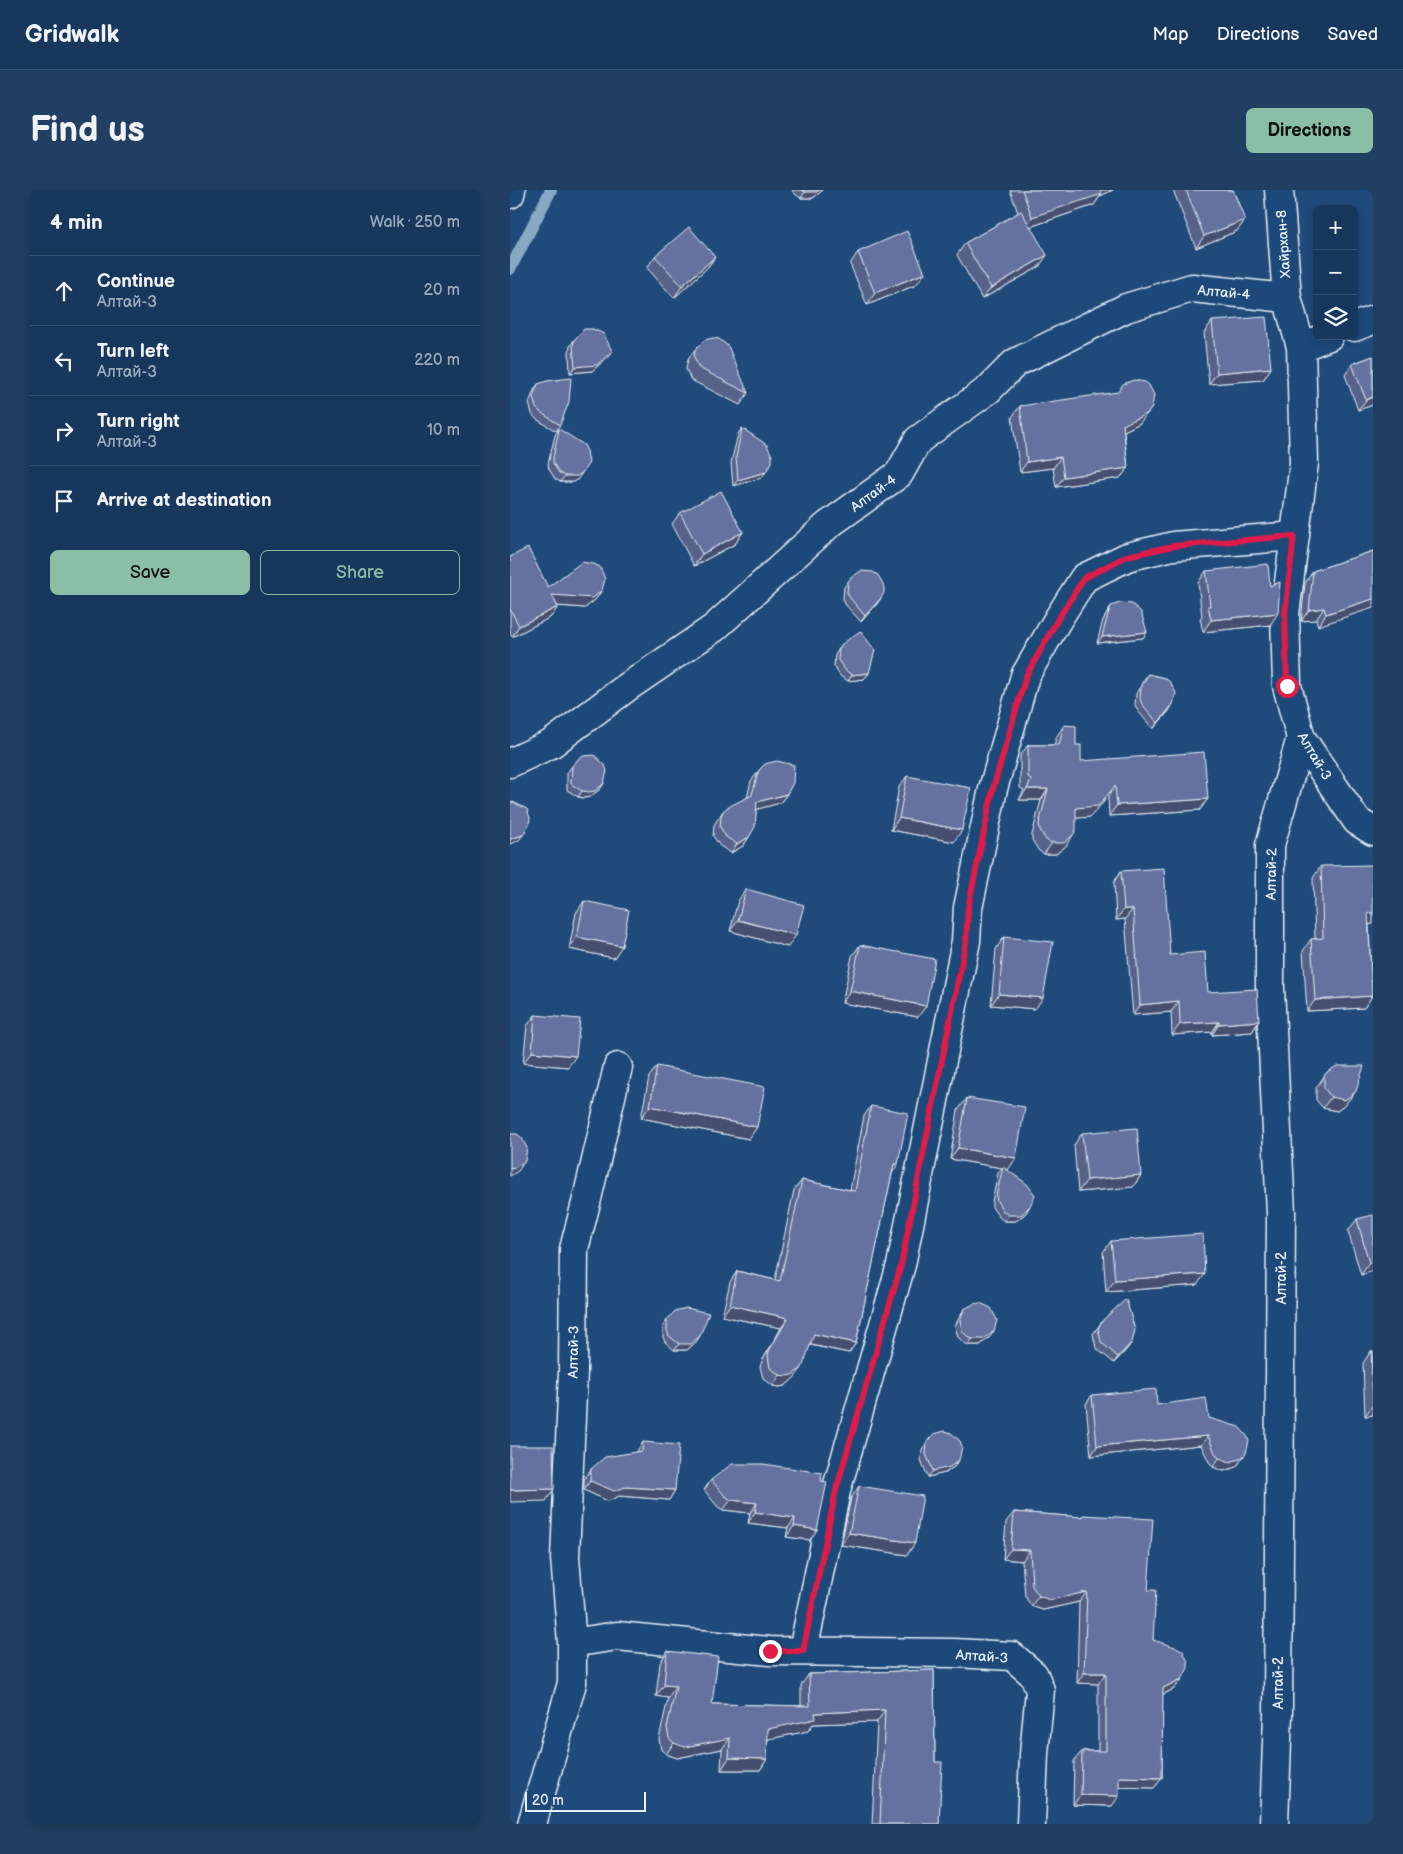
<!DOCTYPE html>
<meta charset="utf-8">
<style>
:root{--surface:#17385c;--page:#203f62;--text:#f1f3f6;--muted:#9eacbb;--line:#365272;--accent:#8abfa5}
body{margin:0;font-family:"Balsamiq Sans",sans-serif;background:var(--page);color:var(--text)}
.controls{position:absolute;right:15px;top:15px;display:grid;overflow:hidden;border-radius:8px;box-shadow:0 2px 8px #0003}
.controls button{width:45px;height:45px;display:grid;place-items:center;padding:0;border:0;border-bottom:1px solid var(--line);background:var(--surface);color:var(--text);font:25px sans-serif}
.scale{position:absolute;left:15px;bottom:12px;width:121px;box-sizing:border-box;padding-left:5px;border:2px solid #e8f1f8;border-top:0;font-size:14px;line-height:18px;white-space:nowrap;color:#e8f1f8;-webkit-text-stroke:4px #1f4a7a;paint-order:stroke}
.stop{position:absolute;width:15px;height:15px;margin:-11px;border:4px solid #e11d48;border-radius:50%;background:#fff}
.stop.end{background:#e11d48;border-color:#fff;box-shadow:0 1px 5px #0008}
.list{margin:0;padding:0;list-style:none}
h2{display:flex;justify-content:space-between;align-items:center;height:65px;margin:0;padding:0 20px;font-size:21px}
h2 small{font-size:16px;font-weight:400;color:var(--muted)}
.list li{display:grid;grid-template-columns:32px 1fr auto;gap:15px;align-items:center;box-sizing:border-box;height:70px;padding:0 20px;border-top:1px solid var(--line)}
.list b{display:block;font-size:19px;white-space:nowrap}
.list p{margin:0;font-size:16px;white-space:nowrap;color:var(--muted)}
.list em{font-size:16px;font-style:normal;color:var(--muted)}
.actions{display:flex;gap:10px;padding:15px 20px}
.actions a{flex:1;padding:11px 0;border:1px solid var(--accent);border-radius:8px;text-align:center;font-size:18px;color:var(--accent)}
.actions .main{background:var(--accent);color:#111}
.icon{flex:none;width:28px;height:28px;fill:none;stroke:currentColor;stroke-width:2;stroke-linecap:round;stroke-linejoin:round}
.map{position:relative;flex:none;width:863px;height:1634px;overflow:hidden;border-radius:8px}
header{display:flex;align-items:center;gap:30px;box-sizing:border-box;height:70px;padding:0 25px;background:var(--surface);border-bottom:1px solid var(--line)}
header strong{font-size:24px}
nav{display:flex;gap:28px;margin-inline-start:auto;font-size:18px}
.intro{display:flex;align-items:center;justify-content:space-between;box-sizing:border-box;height:120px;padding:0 30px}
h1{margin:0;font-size:35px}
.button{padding:12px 22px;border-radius:8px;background:var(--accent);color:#111;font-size:18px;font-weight:700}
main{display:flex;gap:30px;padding:0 30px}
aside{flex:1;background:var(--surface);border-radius:8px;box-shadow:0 2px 8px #0003}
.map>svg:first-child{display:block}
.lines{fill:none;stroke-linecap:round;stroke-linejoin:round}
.stream{stroke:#86a9c4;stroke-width:12}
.street-casing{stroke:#e8f1f8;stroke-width:31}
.street{stroke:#1f4a7a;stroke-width:28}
.wall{fill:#576289;stroke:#e8f1f8}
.shaded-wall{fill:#47506f;stroke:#e8f1f8}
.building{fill:#65729f;stroke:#e8f1f8}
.route{stroke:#e11d48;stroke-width:6}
.labels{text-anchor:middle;stroke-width:4;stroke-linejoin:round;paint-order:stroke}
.street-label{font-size:14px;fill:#e8f1f8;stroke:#1f4a7a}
</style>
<header>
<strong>Gridwalk</strong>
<nav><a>Map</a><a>Directions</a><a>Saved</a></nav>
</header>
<div class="intro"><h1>Find us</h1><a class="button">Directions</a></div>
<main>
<aside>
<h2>4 min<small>Walk · 250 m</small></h2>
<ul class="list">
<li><svg class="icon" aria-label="ahead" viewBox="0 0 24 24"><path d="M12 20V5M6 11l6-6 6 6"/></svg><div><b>Continue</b><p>Алтай-3</p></div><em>20 m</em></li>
<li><svg class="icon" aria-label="left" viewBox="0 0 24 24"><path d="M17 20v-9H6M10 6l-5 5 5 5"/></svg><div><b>Turn left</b><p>Алтай-3</p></div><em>220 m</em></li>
<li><svg class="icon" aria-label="right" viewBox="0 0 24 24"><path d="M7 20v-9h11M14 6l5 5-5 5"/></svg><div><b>Turn right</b><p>Алтай-3</p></div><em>10 m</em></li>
<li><svg class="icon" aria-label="arrive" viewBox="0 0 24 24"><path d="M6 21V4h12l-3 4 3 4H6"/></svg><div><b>Arrive at destination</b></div></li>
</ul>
<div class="actions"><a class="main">Save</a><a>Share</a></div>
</aside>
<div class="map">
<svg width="863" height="1634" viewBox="0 0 863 1634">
<rect width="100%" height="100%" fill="#1f4a7a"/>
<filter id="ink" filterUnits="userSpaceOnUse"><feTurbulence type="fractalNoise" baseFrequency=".02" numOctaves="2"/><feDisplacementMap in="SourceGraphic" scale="10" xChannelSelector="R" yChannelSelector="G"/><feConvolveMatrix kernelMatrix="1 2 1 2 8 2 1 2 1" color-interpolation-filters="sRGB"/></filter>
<g filter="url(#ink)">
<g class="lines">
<path class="stream" d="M0,79L41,0"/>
<g class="street-casing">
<path id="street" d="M769,0L777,108L791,157L794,273L775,424L777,496L791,548L847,631L863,641
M0,4L1,0
M844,137L863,130
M791,157L819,146
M0,573L41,554L116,498L204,438L318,335L389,284L408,250L478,200L505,173L616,118L682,98L777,108
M62,1453L55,1368L63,1181L64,1059L76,1013L108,877
M293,1461L326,1301L391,1075L456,751L458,718L483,599L515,486L548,429L574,388L617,367L663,356L785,346
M22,1634L62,1493V1453L107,1446L260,1461L444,1463L502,1466L524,1485L530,1500L524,1564L521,1634
M764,1634L768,1524L771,1023L760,798V655L791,548"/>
</g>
<use href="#street" class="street"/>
</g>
<path class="wall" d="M282,0H313L303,8H291L285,4Z
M500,0H603L590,6L584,15L520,37L529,77L472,109L447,65L455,53L508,23Z
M663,0H723L735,30L727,41L686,58Z
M348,62L406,95L357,115L340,74Z
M145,66L205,67L197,78L164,108L137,78Z
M702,131L761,178L753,190L699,194L694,143Z
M64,150L98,167L82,181L60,183L59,162L60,156Z
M188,156L238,203L230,215L181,190L176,179L177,173L179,167Z
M863,166V215L848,220L835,185L842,174Z
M28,194L50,235L46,241L26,229L22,224L19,213L24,200Z
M510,216L630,233L614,241L618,278L610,288L546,297L543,278L510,282L502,227Z
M232,238L251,288L223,296L221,273L228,244Z
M49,239L68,289L63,292H50L45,289L39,279L38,274L45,245Z
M170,323L233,342L225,354L184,376L162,334Z
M863,361L808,436L806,430L791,431L795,393L803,381Z
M0,367L38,397L92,400L85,410L75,418L47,416L41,427L2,447L0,443Z
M696,381L760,396V435L693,442L690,428L692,426L688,393Z
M342,387L371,408L351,432L335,414L333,409L334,397Z
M601,416L637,442L633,448L587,453L593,430Z
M332,454L359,483L354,489L338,491L330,486L324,476L325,465Z
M638,484L659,521L643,539L628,521L625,515L626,504L633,491Z
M554,535L566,555L571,571L690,620L599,626L598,607L580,627L566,628L556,656L546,664H534L529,661L522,650V645L531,610H509L514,600L510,598V566L518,555H544L547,546Z
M62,576L94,593L90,599L80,607L74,608L68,607L57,600V583Z
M251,578L277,604L270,613L247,619L239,647L233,656L221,663L210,656L203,646L204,635L213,621L237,608L241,591Z
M397,586L444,652L381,640L389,597Z
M811,676L863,734H859L862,806L854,818L797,821L793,761L801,749H805L803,688Z
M611,681L660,765L698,802L749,831L742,842L702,845V842L662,845L661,822L623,825L615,729L606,730L604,692Z
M236,699L278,757L220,741L228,711Z
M74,711L104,768L59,759L66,723Z
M494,747L525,819L481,815L486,759Z
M350,755L408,827L332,813L342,766Z
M25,825L58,877L13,873L17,836Z
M147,876L239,949L131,928L139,887Z
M817,882L837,912L834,916L827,921L813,918L806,910V898Z
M457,908L498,980L496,979L516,1023L506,1031H494L489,1027L482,1017V1012L488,983L492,978L440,969L448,920Z
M361,916L382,983L346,1153L339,1163L300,1155L284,1188L275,1196L269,1197L263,1196L253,1188L250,1177L252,1171L271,1138L212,1126L220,1092L227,1081L265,1090L284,1000L292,990L340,1000L354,926Z
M572,943L631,985L623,997L568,1002L564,955Z
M847,1029L863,1081L851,1085L838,1041Z
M601,1051L687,1095L596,1102L593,1062Z
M454,1119L480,1147L470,1155H458L453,1152L448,1147L445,1136L450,1126Z
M157,1130L186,1152L177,1160H164L155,1152L153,1147V1136Z
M593,1130L618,1158L604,1173L586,1158L583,1144Z
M861,1161H863V1225L855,1226L853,1173Z
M582,1205L647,1215L699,1228L730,1272L726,1277L714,1281L703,1277L699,1272L691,1255L581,1266L576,1214Z
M133,1252L165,1300L159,1310L109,1306L98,1311L74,1300V1289L81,1279L126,1262Z
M417,1253L449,1270L445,1276L435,1283L418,1287L411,1270L412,1259Z
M253,1274L300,1350L276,1347L278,1338L238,1333L240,1323L213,1320L208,1317L194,1300L201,1290Z
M349,1296L405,1353L397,1365L331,1355L341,1308Z
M504,1322L572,1327L573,1325L638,1400L643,1450L672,1489L664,1499L652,1505V1588L644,1598L609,1597L602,1616L563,1615L564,1571L572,1561H588V1494L567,1493L569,1412L533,1420L521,1416L515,1406L512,1371L493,1369L496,1332Z
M157,1461L202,1514L291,1516V1495L299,1484L424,1480L425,1572L429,1634H362L367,1532L303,1534L298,1541L258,1549L257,1569L250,1580H211L212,1559L167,1568L156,1564L151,1560L149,1549L158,1508L146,1506L150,1473Z"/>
<path class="shaded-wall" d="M309,0H313L303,8H291L295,2Z
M589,0H603L590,6L584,15L514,39L522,27Z
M735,30L727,41L686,58L694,46Z
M537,65L529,77L472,109L481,98Z
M205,67L197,78L164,108L172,96Z
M415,83L406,95L357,115L365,103Z
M102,161L98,167L82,181L60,183L65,177Z
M761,178L753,190L699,194L707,183Z
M863,207V215L848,220L856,210Z
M642,217L630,233L606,245L613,235Z
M551,267L543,278L510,282L517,272Z
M618,278L610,288L546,297L554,287Z
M256,282L251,288L223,296L228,290Z
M72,283L68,289L63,292H50L55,286Z
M233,342L225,354L184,376L192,364Z
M92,400L85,410L75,418L34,415L42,405Z
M371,408L367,414L351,432L355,426Z
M863,409V418L808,436L816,424Z
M48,417L41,427L2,447L9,436Z
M814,418L806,430L791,431L799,420Z
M768,423L760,435L693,442L701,430Z
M637,442L633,448L587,453L592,447Z
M359,483L354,489L338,491L342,485Z
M663,514L659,521L643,539L648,533Z
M94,593L90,599L80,607L74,608L68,607L72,601Z
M605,596L598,607L580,627L558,629L566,618Z
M517,599H538L531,610H509Z
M277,604L270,613L241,621L247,612Z
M698,609L690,620L599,626L607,615Z
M389,628L452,640L444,652L381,640Z
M13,645L8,651L0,654V649Z
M563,645L556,656L546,664H534L542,653Z
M239,647L233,656L221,663L227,654Z
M614,719H623L615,729L606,730Z
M858,723H863V734L850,735Z
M228,730L286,745L278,757L220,741Z
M67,747L112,756L104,768L59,759Z
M340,801L416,816L408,827L332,813Z
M489,804L533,808L525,819L481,815Z
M862,806L854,818L797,821L805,810Z
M669,811L661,822L623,825L630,815Z
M749,831L742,842L702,845L709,834Z
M709,832L702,842L662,845L670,834Z
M22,862L66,866L58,877L13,873Z
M846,901L834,916L827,921L813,918L821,907Z
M140,916L247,937L239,949L131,928Z
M448,958L506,968L498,980L492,979L493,977L492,978L440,969Z
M15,971L8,981L0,986V979Z
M384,974H388L381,985Z
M631,985L623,997L568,1002L577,990Z
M520,1016L516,1023L506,1031H494L498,1025Z
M863,1072V1081L851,1085L859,1073Z
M695,1084L687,1095L596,1102L605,1090Z
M220,1115L278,1128L271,1138L212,1126Z
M484,1141L480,1147L470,1155H458L462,1149Z
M304,1144L346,1153L339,1163L297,1154Z
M190,1146L186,1152L177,1160H164L169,1154Z
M622,1152L618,1158L604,1173L608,1167Z
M292,1178L284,1188L275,1196L269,1197L263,1196L270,1185Z
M863,1215V1225L855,1226Z
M698,1246L691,1255L581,1266L587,1256Z
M736,1263L726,1277L714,1281L703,1277L709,1268Z
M449,1270L445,1276L435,1283L418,1287L423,1281Z
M80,1291L116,1297L165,1300L159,1310L109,1306L98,1311L74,1300Z
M44,1299L36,1311L0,1312V1300Z
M221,1310L247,1313L240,1323L213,1320Z
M245,1322L285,1328L278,1338L238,1333Z
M284,1336L307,1340L300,1350L276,1347Z
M339,1343L405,1353L397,1365L331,1355Z
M501,1359L520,1360L512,1371L493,1369Z
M577,1402L569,1412L533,1420L521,1416L529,1406Z
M574,1483H596L588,1494L567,1493Z
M672,1489L664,1499L645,1508L653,1498Z
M154,1495L166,1496L158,1508L146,1506Z
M375,1520L367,1532L303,1534L298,1541L250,1551L258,1539L305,1523Z
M220,1548L212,1559L167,1568L156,1564L164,1553Z
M219,1568L257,1569L250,1580H211Z
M609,1587L652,1588L644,1598L602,1597Z
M571,1605L609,1606L602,1616L563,1615Z"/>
<path class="building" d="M292,0H309L307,2H295Z
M512,0H590L592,4L522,27Z
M676,0H723L735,30L694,46Z
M511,21L537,65L481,98L455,53Z
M179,37L205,67L172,96L145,66Z
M397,41L415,83L365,103L348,62Z
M756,127L761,178L707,183L702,131Z
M74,139H83L94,144L102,161L87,175L65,177L63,156L64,150Z
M203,148L209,149L218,156L238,203L189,178L184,167L185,161L188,156L194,150Z
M863,166V207L856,210L842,174Z
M61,188L59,212L50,235L30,222L26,218L23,207L28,194L37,191Z
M624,190L635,192L639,195L644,205L642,217L638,223L613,235L618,278L554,287L551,267L517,272L510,216L608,202L613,194Z
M232,238L257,255L262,266V272L256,282L228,290L226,267Z
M49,239L74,255L77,261L79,273L72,283L67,286H55L49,283L43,273V268Z
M211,301L233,342L192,364L170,323Z
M18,358L38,397L72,372L84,374L90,377L95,389L92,400L83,408L42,405L48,417L9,436L0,419V367Z
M863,361V409L816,424L814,418L799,420L803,381Z
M758,374L760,396L770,392L768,423L701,430L698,416H700L696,381Z
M351,381L363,382L368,385L374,396V403L371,408L355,426L340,408L337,403L338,391L342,387Z
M610,413L622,414L631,422L637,442L592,447L598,424L601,416Z
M350,441L365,460L359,483L342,485L335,480L328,470L329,459L332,454Z
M638,484L655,488L660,492L666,503L663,514L648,533L632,514L630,509L631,498Z
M554,535L566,536V555H571V571L694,562L698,609L607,615L605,596L588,616L566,618V640L563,645L554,653H542L536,650L530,640L529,634L538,599H517L521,589L518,587V555H549Z
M84,565L95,575L97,581L94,593L85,601L79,602L72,601L61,594L62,576L69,568L74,566Z
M267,571L284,575L283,593L277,604L247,612L245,637L239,647L227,654L216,647L210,637L211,626L213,621L218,617L242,605L248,582L251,578L255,574Z
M397,586L461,598L452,640L389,628Z
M3,612L17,619L20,628L19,634L13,645L1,649H0V613Z
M863,675V723H858L862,806L805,810L801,749L813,748L811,676Z
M654,678L660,765L695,762L698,802L747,799L749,831L709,834V832L670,834L669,811L630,815L623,719H614L611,681Z
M236,699L294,715L286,745L228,730Z
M74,711L119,720L112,756L67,747Z
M494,747L543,752L533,808L489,804Z
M350,755L425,769L416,816L340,801Z
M25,825L70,829L66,866L22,862Z
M147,876L255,897L247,937L140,916Z
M827,876H854L846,901L842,905L835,910L821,907L814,898V886L817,882Z
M457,908L515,917L506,968L448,958Z
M361,916L398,923L388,974H384L346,1153L304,1144L292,1178L282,1185L276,1186L270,1185L260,1178L258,1166L259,1161L278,1128L220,1115L227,1081L270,1091L292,990L345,1001Z
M627,938L631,985L577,990L572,943Z
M0,944H7L12,948L17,958L15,971L5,978L0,979Z
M493,977L517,994L525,1005L520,1016L511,1025H498L493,1021L487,1011L486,1006Z
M863,1025V1072L859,1073L847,1029Z
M693,1044L695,1084L605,1090L601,1051Z
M616,1109L625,1140L622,1152L608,1167L591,1152L588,1138L593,1130Z
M470,1113L481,1118L487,1130L484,1141L474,1149H462L457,1146L452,1141L450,1130L454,1119L464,1114Z
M176,1118L199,1123L190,1146L181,1154H169L159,1146L157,1141V1130L165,1121Z
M861,1161H863V1215Z
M646,1199L647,1215L696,1208L699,1228L729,1237L737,1246L739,1251L736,1263L732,1268L720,1272L709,1268L705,1263L698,1246L587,1256L582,1205Z
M435,1241L441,1243L450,1251L452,1257L449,1270L440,1277L423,1281L416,1264L417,1253L424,1244Z
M133,1252L169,1255L165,1300L116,1297L104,1301L80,1291L81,1279L95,1267L132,1261Z
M0,1256H43L44,1299L0,1300Z
M222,1274H253L312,1283L311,1291L317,1292L307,1340L284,1336L285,1328L245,1322L247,1313L221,1310L215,1306L201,1290Z
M349,1296L413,1306L405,1353L339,1343Z
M504,1322L573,1327V1325L643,1329L638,1400H646L643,1450L668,1458L673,1461L678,1472V1478L672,1489L653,1498L652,1588L609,1587V1606L571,1605L572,1561H596V1483H574L577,1402L540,1410L529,1406L522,1396L520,1360L501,1359Z
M157,1461L208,1467L202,1514L300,1516L299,1484L424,1480L425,1572H432L429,1634H370L375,1520L305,1523L306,1529L258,1539L257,1569L219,1568L220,1548L175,1557L164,1553L159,1548L157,1538L166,1496L154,1495Z"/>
</g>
<g class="lines" filter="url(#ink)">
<path class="route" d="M260,1461H293L326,1300L391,1075L456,751L458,718L483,599L516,486L548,429L574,388L617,366L663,356L784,346L775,424L777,496"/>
</g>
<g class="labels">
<g class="street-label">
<text transform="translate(773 54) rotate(-94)" y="5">Хайрхан-8</text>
<text transform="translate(714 102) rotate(5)" y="5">Алтай-4</text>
<text transform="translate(363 303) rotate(-36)" y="5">Алтай-4</text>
<text transform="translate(805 566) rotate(59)" y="5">Алтай-3</text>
<text transform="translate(761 684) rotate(-89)" y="5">Алтай-2</text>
<text transform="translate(771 1088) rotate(-90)" y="5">Алтай-2</text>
<text transform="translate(63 1162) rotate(-89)" y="5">Алтай-3</text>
<text transform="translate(472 1466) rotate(4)" y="5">Алтай-3</text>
<text transform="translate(768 1493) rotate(-90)" y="5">Алтай-2</text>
</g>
</g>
</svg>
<div class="controls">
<button>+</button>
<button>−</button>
<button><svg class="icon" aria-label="layers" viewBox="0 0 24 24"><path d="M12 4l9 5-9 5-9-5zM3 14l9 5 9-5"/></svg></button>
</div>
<div class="scale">20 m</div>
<div class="stop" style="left:777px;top:496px"></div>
<div class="stop end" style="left:260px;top:1461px"></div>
</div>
</main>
